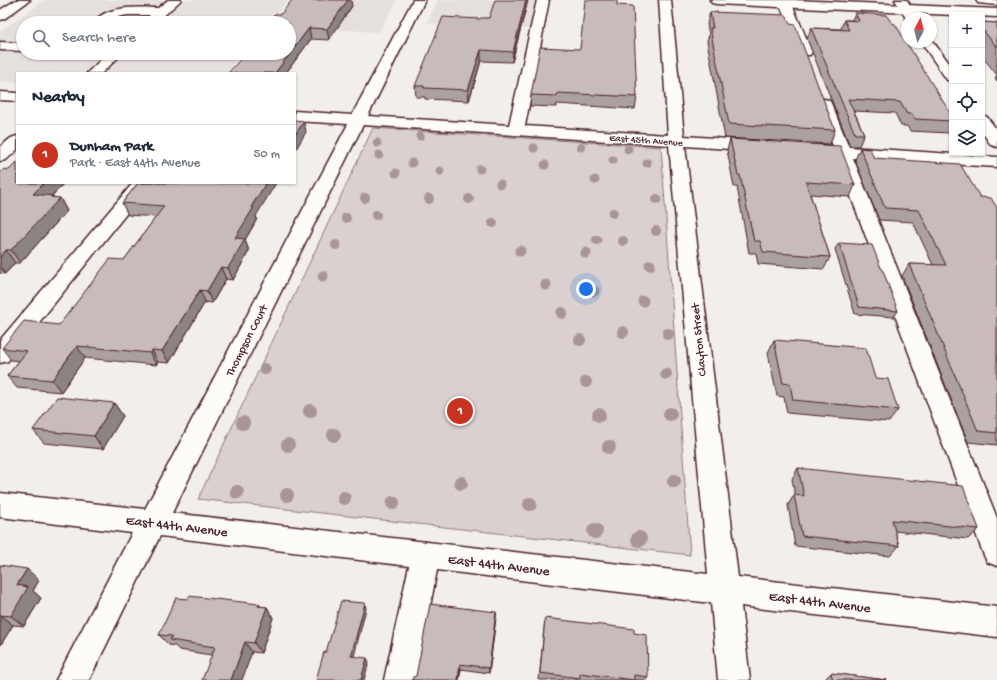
<!DOCTYPE html>
<meta charset="utf-8">
<style>
:root{--surface:#fff;--page:#f6f6f7;--text:#1f2937;--muted:#747a83;--line:#e0e1e3;--accent:#c8321e}
body{margin:0;font-family:"Gochi Hand",sans-serif;background:var(--page);color:var(--text)}
.controls{position:absolute;right:12px;top:12px;display:grid;overflow:hidden;border-radius:0px;box-shadow:0 1px 3px #0004}
.controls button{width:36px;height:36px;display:grid;place-items:center;padding:0;border:0;border-bottom:1px solid var(--line);background:var(--surface);color:var(--text);font:20px sans-serif}
.compass{position:absolute;left:901px;top:12px;width:36px;height:36px;border-radius:50%;background:var(--surface);box-shadow:0 1px 3px #0004;rotate:7deg}
.you{position:absolute;left:586px;top:289px;width:14px;height:14px;margin:-10px;border:3px solid #fff;border-radius:50%;background:#1a73e8;box-shadow:0 0 0 6px #1a73e833}
.badge{display:grid;place-items:center;width:26px;height:26px;border-radius:50%;background:var(--accent);color:#fff;font-size:13px;font-weight:700}
.pin{position:absolute;translate:-50% -50%;border:2px solid #fff;box-shadow:0 1px 4px #0006}
.list{margin:0;padding:0;list-style:none}
h2{display:flex;justify-content:space-between;align-items:center;height:52px;margin:0;padding:0 16px;font-size:17px}
h2 small{font-size:13px;font-weight:400;color:var(--muted)}
.list li{display:grid;grid-template-columns:26px 1fr auto;gap:12px;align-items:center;box-sizing:border-box;height:60px;padding:0 16px;border-top:1px solid var(--line)}
.list b{display:block;font-size:15px;white-space:nowrap}
.list p{margin:0;font-size:13px;white-space:nowrap;color:var(--muted)}
.list em{font-size:13px;font-style:normal;color:var(--muted)}
.icon{flex:none;width:22px;height:22px;fill:none;stroke:currentColor;stroke-width:2;stroke-linecap:round;stroke-linejoin:round}
.map{position:relative;flex:none;width:997px;height:680px;overflow:hidden}
.search{position:absolute;background:var(--surface);box-shadow:0 1px 3px #0004;left:16px;top:16px;width:280px;height:44px;display:flex;align-items:center;gap:10px;box-sizing:border-box;padding:0 14px;border-radius:22px;color:var(--muted);font-size:15px}
.panel{position:absolute;background:var(--surface);box-shadow:0 1px 3px #0004;left:16px;top:72px;width:280px;height:112px;border-radius:0px}
.map>svg:first-child{display:block}
.built{fill:#e5dfdd}
.green{fill:#d9d0cf;stroke:#92787d}
.lines{fill:none;stroke-linecap:round;stroke-linejoin:round}
.minor-casing{stroke:#4a1f2b;stroke-width:3}
.major-casing{stroke:#4a1f2b;stroke-width:3}
.highway-casing{stroke:#4a1f2b;stroke-width:3}
.minor{fill:#fdfcf7;fill-rule:evenodd}
.major{fill:#fdfcf7;fill-rule:evenodd}
.highway{fill:#fdfcf7;fill-rule:evenodd}
.tree{fill:#a99598}
.wall{fill:#aca1a1;stroke:#4a1f2b}
.shaded-wall{fill:#8c8383;stroke:#4a1f2b}
.building{fill:#c8bbbb;stroke:#4a1f2b}
.labels{text-anchor:middle;stroke-width:3;stroke-linejoin:round;paint-order:stroke}
.far-street-label{font-size:10px;fill:#4a1f2b;stroke:#fdfcf7}
.street-label{font-size:12px;fill:#4a1f2b;stroke:#fdfcf7}
.near-street-label{font-size:14px;fill:#4a1f2b;stroke:#fdfcf7}
</style>
<div class="map">
<svg width="997" height="680" viewBox="0 0 997 680">
<rect width="100%" height="100%" fill="#f2efeb"/>
<filter id="ink" filterUnits="userSpaceOnUse"><feTurbulence type="fractalNoise" baseFrequency=".025" numOctaves="2"/><feDisplacementMap in="SourceGraphic" scale="8" xChannelSelector="R" yChannelSelector="G"/><feConvolveMatrix kernelMatrix="1 2 1 2 8 2 1 2 1" color-interpolation-filters="sRGB"/></filter>
<g filter="url(#ink)">
<path class="built" d="M45,0H288L268,23H23V53H243L226,73H17V82L0,81V31Z
M297,0H397L379,32L289,27V23H278Z
M438,0H536L530,29L427,23Z"/>
<path class="green" d="M373,128L661,147L690,555L198,499Z"/>
<g class="lines">
<g class="minor-casing">
<path id="minor" d="M16,0H30L4,19L0,20V10Z
M168,0H181L156,23H144L146,19L150,15H128L117,17L107,23H93C105,5 139,7 158,8Z
M413,0H425L368,116L509,125L537,0H549L525,126L668,135L659,0H671L684,136L759,141L765,143L767,146L765,149L759,151L685,146L738,577L997,607V637L741,606L750,680H718L711,603L437,570L416,680H384L409,566L160,536L89,680H56L132,533L0,517V493L145,509L348,124L295,121V111L352,115ZM363,125L669,145L708,574L172,513Z
M780,0H790L791,2L812,52L810,55H800L798,52L779,2Z
M895,0H907L918,18H907V20Z
M931,39L952,67V81L947,80L921,42H931Z
M0,42L23,43V51L0,50Z
M108,53H123L102,73H87Z
M0,92L17,93V101L0,100Z
M824,99L829,100L831,103L849,147L997,157V167L853,158L997,518V566L987,562L983,553L836,156L807,153L805,150L807,147L813,145L833,146L817,103L819,100Z
M982,115L987,117L997,130V147L991,145L982,132Z
M17,136V150L6,160L0,161V147L11,138Z
M133,183H151L8,361L0,363V340Z"/>
</g>
<g class="major-casing">
<path id="major" d="M710,0H794L997,9V17L716,4L712,3Z"/>
</g>
<g class="highway-casing">
<path id="highway" d="M976,0H997V5L978,3Z"/>
</g>
<use href="#minor" class="minor"/>
<use href="#major" class="major"/>
<use href="#highway" class="highway"/>
</g>
<g class="tree">
<circle cx="420" cy="136" r="4.5"/>
<circle cx="377" cy="143" r="4.5"/>
<circle cx="581" cy="147" r="4.5"/>
<circle cx="534" cy="148" r="4.5"/>
<circle cx="628" cy="149" r="4.5"/>
<circle cx="379" cy="155" r="4.5"/>
<circle cx="613" cy="160" r="4.5"/>
<circle cx="412" cy="163" r="4.5"/>
<circle cx="647" cy="163" r="4.5"/>
<circle cx="545" cy="165" r="4.5"/>
<circle cx="480" cy="169" r="4.5"/>
<circle cx="440" cy="171" r="4.5"/>
<circle cx="396" cy="173" r="4.5"/>
<circle cx="595" cy="180" r="4.5"/>
<circle cx="500" cy="184" r="4.5"/>
<circle cx="365" cy="198" r="5"/>
<circle cx="429" cy="199" r="5"/>
<circle cx="469" cy="199" r="5"/>
<circle cx="657" cy="199" r="5"/>
<circle cx="613" cy="213" r="5"/>
<circle cx="376" cy="215" r="5"/>
<circle cx="346" cy="218" r="5"/>
<circle cx="493" cy="223" r="5"/>
<circle cx="656" cy="231" r="5"/>
<circle cx="597" cy="240" r="5"/>
<circle cx="623" cy="241" r="5"/>
<circle cx="336" cy="245" r="5"/>
<circle cx="520" cy="251" r="5.5"/>
<circle cx="586" cy="253" r="5.5"/>
<circle cx="650" cy="265" r="5.5"/>
<circle cx="323" cy="276" r="5.5"/>
<circle cx="546" cy="285" r="5.5"/>
<circle cx="594" cy="291" r="5.5"/>
<circle cx="643" cy="301" r="5.5"/>
<circle cx="562" cy="313" r="6"/>
<circle cx="623" cy="332" r="6"/>
<circle cx="668" cy="334" r="6"/>
<circle cx="580" cy="340" r="6"/>
<circle cx="265" cy="369" r="6"/>
<circle cx="666" cy="374" r="6"/>
<circle cx="586" cy="382" r="6"/>
<circle cx="310" cy="411" r="7"/>
<circle cx="670" cy="414" r="7"/>
<circle cx="599" cy="415" r="7"/>
<circle cx="243" cy="423" r="7"/>
<circle cx="334" cy="435" r="7"/>
<circle cx="288" cy="445" r="7"/>
<circle cx="609" cy="447" r="7"/>
<circle cx="674" cy="481" r="7"/>
<circle cx="461" cy="483" r="7"/>
<circle cx="237" cy="492" r="7"/>
<circle cx="287" cy="495" r="7"/>
<circle cx="344" cy="498" r="7"/>
<circle cx="393" cy="503" r="7"/>
<circle cx="530" cy="504" r="7"/>
<circle cx="595" cy="531" r="8"/>
<circle cx="639" cy="539" r="8"/>
</g>
<path class="wall" d="M528,0L512,62L481,61L469,101L425,99V97H416L415,86L480,19L489,18Z
M617,5L637,97L635,109L557,104L556,107L530,106L531,95L580,49Z
M352,6L329,40L311,39L286,73H228L289,23Z
M710,12L790,24L835,130L830,144L725,138L707,41L709,35L707,24Z
M855,13L952,116V129L949,133L910,131L907,126H901L895,113L854,111L864,134L859,146H850L807,39L811,28L841,29L844,20H852Z
M982,22L997,23V81L995,78L997,75L982,56Z
M730,139L855,185L850,197L810,194L830,257L824,269L758,264L756,253H749L737,187H734L727,150Z
M860,148L874,158L980,197L997,208V445L968,442L902,276L909,264L933,265L913,222L879,220L855,160Z
M0,173L64,183L52,196L54,198H60L67,211L20,263H15L5,274L0,273Z
M138,183L256,216L257,219L245,240L249,251L233,280L226,279L212,303L205,302L169,363L158,362L156,365L85,358L61,392L17,388L7,376L19,361L11,360L2,348L59,325L124,260L156,217L128,215L122,203Z
M839,243L898,311L894,317L855,314L835,249Z
M774,340L875,378L898,410L889,422L787,413L784,397L777,396L768,353Z
M114,403L123,416L103,449L44,443L33,430Z
M798,468L979,529L968,539L895,531L899,546L890,556L795,546L788,505L794,495H795L792,479Z
M0,565L39,580L33,591L41,598L24,626L13,625L0,646Z
M188,599L267,607L273,618L261,653L252,652L211,655L179,650L175,646L169,645L159,635Z
M496,612V617L489,673L461,669L459,680H412L416,676Z
M545,618L634,633L648,677L646,680H539Z
M831,673L886,680H824Z"/>
<path class="shaded-wall" d="M348,0H351L352,6L329,40L327,29Z
M526,0H528L512,62L513,52Z
M309,28L311,39L286,73H275Z
M481,50V61L469,101L468,90Z
M304,121L306,132L295,151V135Z
M44,183H64L41,207L33,194Z
M266,183H276L256,216L257,219L245,240L249,251L233,280L228,268L235,238L251,207Z
M53,196L56,202L60,198L67,211L20,263L11,250Z
M6,250L15,263L5,274L0,266V257Z
M221,267L226,279L212,303L207,291Z
M200,290L205,302L169,363L162,351Z
M77,346L85,358L61,392L52,380Z
M152,350L158,362L156,365L150,353Z
M114,403L123,416L103,449L94,436Z
M27,569L39,580L33,591L41,598L24,626L11,616L17,585Z
M365,603L366,609L353,660L351,656Z
M259,604L264,613L267,607L273,618L261,653L254,643Z
M496,612V617L489,673V668Z
M0,615L13,625L0,646Z
M245,642L252,652L242,680H231Z
M367,658L369,662L364,680H361Z
M460,664L461,669L459,680H458Z"/>
<path class="building" d="M292,0H348L327,29L309,28L275,73H228L246,53H289V23H268L275,14H281Z
M495,0H526L513,52L481,50L468,90L424,88V86H415L443,17L480,19L481,18H489Z
M585,0H617V5L633,6L637,97L558,93L557,96L531,95L540,47L580,49Z
M710,12L786,15L790,24L795,25L835,130L729,124L710,28H713Z
M855,13L886,15L892,23L895,24L952,116V121L915,119L912,114H907L900,102L848,99L864,134H855L811,28L849,30L844,20L859,21Z
M982,22L997,23V47L982,29Z
M295,120L304,121L295,135Z
M730,139L840,146L855,185L806,182L830,257L763,252L760,241H754L740,175H738Z
M860,148L870,149L874,158L960,164L980,197L991,198L997,208V433L978,431L909,264L946,265L919,210L885,208Z
M17,162V183H44L33,194L53,196L51,197L60,198L11,250H6L0,257V173L4,169L9,170Z
M138,183H266L251,207H254L235,238L245,239L228,268L221,267L207,291L200,290L162,351L152,350L150,353L77,346L52,380L7,376L27,351L2,348L24,321L59,325L110,259L124,260L164,206L122,203Z
M839,243L872,245L881,268H882L898,311L859,307Z
M774,340L866,348L875,378L888,379L898,410L793,400L790,384L783,383Z
M57,397L114,403L94,436L33,430Z
M798,468L963,486L979,529L892,520L899,546L802,536L794,495L804,496Z
M0,565L27,569L17,585L28,587L11,616L0,615Z
M189,596L259,604L258,606L267,607L254,643L245,642L231,680H202L215,647L170,640L172,636L159,635L176,598L188,599Z
M341,601L365,603L351,656L367,658L361,680H316L324,652H326Z
M430,604L496,612L489,668L460,664L458,680H412L413,677L416,676Z
M545,618L634,629V633L647,635L648,677L634,675V680L580,673V678L540,673Z
M831,673L886,680H833Z"/>
</g>
<g class="labels">
<g class="far-street-label">
<text transform="translate(646 139) rotate(4)" y="4">East 45th Avenue</text>
</g>
<g class="street-label">
<text transform="translate(246 340) rotate(-63)" y="4">Thompson Court</text>
<text transform="translate(698 340) rotate(-96)" y="4">Clayton Street</text>
</g>
<g class="near-street-label">
<text transform="translate(177 525) rotate(7)" y="5">East 44th Avenue</text>
<text transform="translate(499 564) rotate(7)" y="5">East 44th Avenue</text>
<text transform="translate(820 601) rotate(7)" y="5">East 44th Avenue</text>
</g>
</g>
</svg>
<div class="controls">
<button>+</button>
<button>−</button>
<button><svg class="icon" aria-label="locate" viewBox="0 0 24 24"><circle cx="12" cy="12" r="6"/><path d="M12 2v4M12 18v4M2 12h4M18 12h4"/></svg></button>
<button><svg class="icon" aria-label="layers" viewBox="0 0 24 24"><path d="M12 4l9 5-9 5-9-5zM3 14l9 5 9-5"/></svg></button>
</div>
<svg class="compass" viewBox="-18 -18 36 36"><path d="M0-13l5 13h-10z" fill="#e53935"/><path d="M0 13l5-13h-10z" fill="#747a83"/></svg>
<div class="you"></div>
<div class="pin badge" style="left:460px;top:411px">1</div>
<div class="search"><svg class="icon" aria-label="search" viewBox="0 0 24 24"><circle cx="10" cy="10" r="6"/><path d="M15 15l6 6"/></svg>Search here</div>
<section class="panel">
<h2>Nearby<small></small></h2>
<ul class="list">
<li><span class="badge">1</span><div><b>Dunham Park</b><p>Park · East 44th Avenue</p></div><em>50 m</em></li>
</ul>
</section>
</div>
